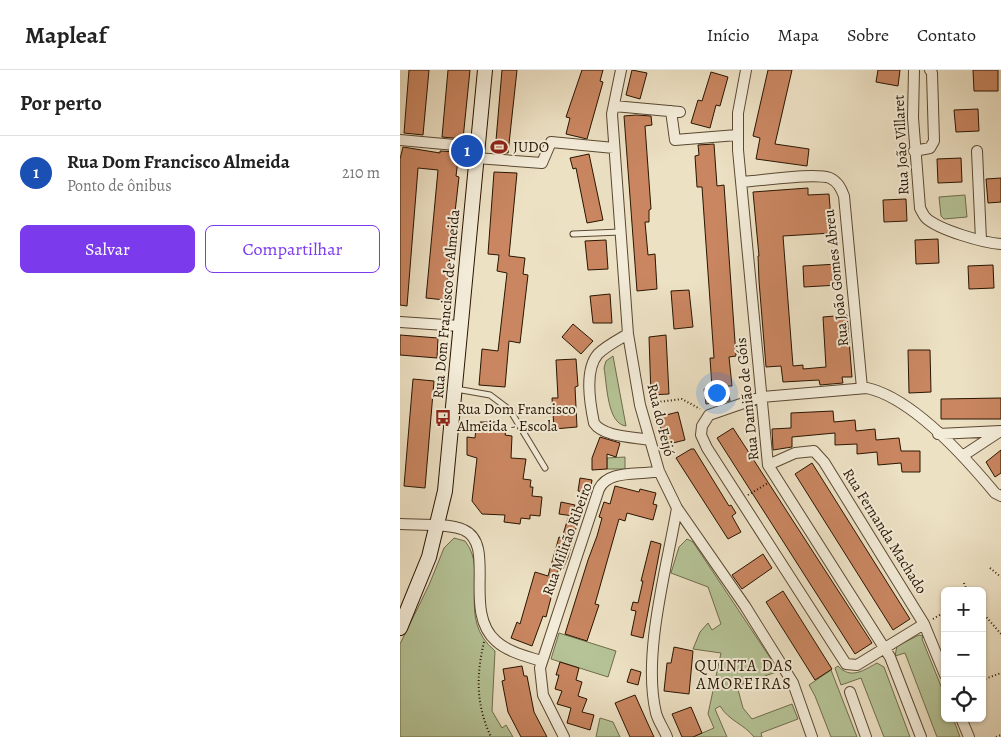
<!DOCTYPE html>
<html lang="pt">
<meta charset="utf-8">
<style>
:root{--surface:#fff;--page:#f6f6f6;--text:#222;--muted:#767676;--line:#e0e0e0;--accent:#7c3aed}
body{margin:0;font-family:Alegreya,serif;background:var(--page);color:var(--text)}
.controls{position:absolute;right:15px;bottom:15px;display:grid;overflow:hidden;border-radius:8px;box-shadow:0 1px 4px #0004}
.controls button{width:45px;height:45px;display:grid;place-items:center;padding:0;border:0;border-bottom:1px solid var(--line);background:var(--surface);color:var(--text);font:25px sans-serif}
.you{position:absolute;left:316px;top:322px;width:18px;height:18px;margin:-12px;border:4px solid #fff;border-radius:50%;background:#1a73e8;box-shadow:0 0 0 8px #1a73e833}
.badge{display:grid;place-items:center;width:32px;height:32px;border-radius:50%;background:var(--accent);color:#fff;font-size:16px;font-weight:700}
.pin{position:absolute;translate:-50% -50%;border:2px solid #fff;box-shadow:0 1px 5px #0006}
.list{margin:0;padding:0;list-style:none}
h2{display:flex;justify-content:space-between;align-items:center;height:65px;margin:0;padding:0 20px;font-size:21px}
h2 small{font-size:16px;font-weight:400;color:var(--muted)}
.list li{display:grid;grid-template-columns:32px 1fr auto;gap:15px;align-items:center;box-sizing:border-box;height:75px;padding:0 20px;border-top:1px solid var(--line)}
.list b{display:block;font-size:19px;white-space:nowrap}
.list p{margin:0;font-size:16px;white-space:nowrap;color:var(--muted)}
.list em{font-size:16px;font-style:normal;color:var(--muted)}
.actions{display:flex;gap:10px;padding:15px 20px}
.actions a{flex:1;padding:11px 0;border:1px solid var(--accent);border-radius:8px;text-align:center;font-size:18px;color:var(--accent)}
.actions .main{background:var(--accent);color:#fff}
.icon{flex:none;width:28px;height:28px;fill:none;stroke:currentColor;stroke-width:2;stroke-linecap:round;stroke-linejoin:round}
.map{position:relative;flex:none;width:601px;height:667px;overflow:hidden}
header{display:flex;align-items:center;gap:30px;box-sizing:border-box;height:70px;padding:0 25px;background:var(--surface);border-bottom:1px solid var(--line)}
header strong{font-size:24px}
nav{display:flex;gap:28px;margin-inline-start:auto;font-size:18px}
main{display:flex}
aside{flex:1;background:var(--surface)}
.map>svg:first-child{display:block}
.green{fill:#b5c396;stroke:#6f6c4b}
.building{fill:#c98661;stroke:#291500}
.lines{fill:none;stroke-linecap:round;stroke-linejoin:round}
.lane-casing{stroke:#5a4831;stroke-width:7}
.street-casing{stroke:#5a4831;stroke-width:12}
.secondary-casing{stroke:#291500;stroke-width:16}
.path{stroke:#291500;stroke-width:2;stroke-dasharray:1 2.5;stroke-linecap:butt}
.lane{stroke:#f3ecd9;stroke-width:5}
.street{stroke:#f3ecd9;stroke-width:10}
.secondary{stroke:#f3ecd9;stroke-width:14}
.labels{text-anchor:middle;stroke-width:4;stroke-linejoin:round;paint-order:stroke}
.street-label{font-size:15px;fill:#291500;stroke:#f3ecd9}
.poi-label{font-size:15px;fill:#291500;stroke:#f3ecd9;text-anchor:start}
.neighbourhood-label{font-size:16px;letter-spacing:1px;fill:#291500;stroke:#f3ecd9}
</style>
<header>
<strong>Mapleaf</strong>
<nav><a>Início</a><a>Mapa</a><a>Sobre</a><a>Contato</a></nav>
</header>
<main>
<aside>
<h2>Por perto<small></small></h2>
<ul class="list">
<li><span class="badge" style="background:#1a4fb4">1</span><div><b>Rua Dom Francisco Almeida</b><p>Ponto de ônibus</p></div><em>210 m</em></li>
</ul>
<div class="actions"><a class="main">Salvar</a><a>Compartilhar</a></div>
</aside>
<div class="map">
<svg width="601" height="667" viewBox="0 0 601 667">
<rect width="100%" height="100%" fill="#ede1c4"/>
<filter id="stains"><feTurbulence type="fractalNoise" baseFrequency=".004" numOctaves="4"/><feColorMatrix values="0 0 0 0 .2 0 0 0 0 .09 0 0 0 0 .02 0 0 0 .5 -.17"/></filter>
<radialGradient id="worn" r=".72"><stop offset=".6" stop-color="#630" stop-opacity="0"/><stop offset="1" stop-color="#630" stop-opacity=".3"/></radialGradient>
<path class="green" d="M565,125L567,147L544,149L541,146L539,127Z
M213,286L226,356C207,354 207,314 204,298L206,291Z
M225,387V399H207V388Z
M54,468L65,471C90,502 55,548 95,581L92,641L102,658L106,655L113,667H0V574L29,515L44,478Z
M287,469L293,472L379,601L337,616L343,638L352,649L392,634L398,649L361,663L362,667H354C344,654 329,651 320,636L315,639L327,667H293L314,658L308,644L321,583L293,579L300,562L308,553L312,560L321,554L308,517L271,503L279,477Z
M159,563L216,581L208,607L151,589Z
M519,565L523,566L522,569L545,626V648H553L560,667H537L505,583L495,586L497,576Z
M477,593L484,597L510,667H484L461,608L441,615L435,598L438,596C451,610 464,600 477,593Z
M431,600L457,667H431L415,626L409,615Z
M200,648L213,652L220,667H196Z"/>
<path class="building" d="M9,0H29L23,65L4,63Z
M48,0H70L63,69L42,67Z
M102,0H117L108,83L95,82Z
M182,0H203L200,11L203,12L187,69L166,64L170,48L166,47Z
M232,0L247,3L240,29L226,25Z
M368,0H392L375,74L409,79L407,96L356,89L360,68L353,66Z
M478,0H500L498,16L476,12Z
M573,0H598V21H574Z
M311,2L328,7L320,36L316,35L310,58L291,53L298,30L302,31Z
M578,39L579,61L556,62L554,40Z
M236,45L251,46L252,55L245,56L251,139L249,140V152H245L248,185L255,184L257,219L237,221L224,46Z
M314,74L317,116L324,115L336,286L329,287L332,316H328L330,331L306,334L304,319L312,318L310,288H314L302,117H297L295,86L299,85L298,75Z
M3,77L40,83V81L59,82L56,106L59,107L45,230L26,228L38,100L18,98L7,236L0,235V89Z
M189,84L203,150L187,153L176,98L173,99L170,88Z
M561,88L562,112L538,113L537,89Z
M94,102L117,103L109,186L125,188L123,204L128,205L120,273L109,271L105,317L79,315L82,279L98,281L107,203L97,201L99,185L88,184Z
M601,108V132L588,133L586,109Z
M408,118V125L429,124L432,163L383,166L393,296L403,295V299L426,297L423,247L447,245L452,307H442L443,313L420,315L419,310L383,312L381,296L366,297L359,211L358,186H359L353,122Z
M506,129L507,151L484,152L483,130Z
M538,169L539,193L516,194L515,170Z
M206,170L208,199L188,200L185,171Z
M438,194L439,215L404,217L403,196Z
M593,195L594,218L569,219L568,196Z
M289,220L293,257L274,259L271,221Z
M210,224L212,253H193L190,226Z
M173,254L193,271L181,284L162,267Z
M0,265L38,268L37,288L0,285Z
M266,265L269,324L251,325L249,267Z
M508,280H530L531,322L509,323Z
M176,289L178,316L175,317L177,357L154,359L152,328H158L156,290Z
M13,309L34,311L25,418L4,416Z
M601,328V349H541V329Z
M433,341L434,352L455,350L456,361L475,359L476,370L499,368L501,381H520V402H502L501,393L478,395L477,382L457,384V374L435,375V363L392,367V377L373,380L372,359L391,358V343Z
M278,342L285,370L265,375L258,347Z
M80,352H96V361H106L105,365L112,366L111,388L126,389L123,409L131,410L130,417H133L132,426L142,427L140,446L130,445V449L121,448L120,454L104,452L105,445L82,444L72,431L77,388L67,385V367L75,368L76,358H80Z
M333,358L472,573L455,584L317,368Z
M200,367L220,373L216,387L207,384V399L192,400V388Z
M291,379H294L329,436L331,435L336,443L332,446L341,462L328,469L276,388Z
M601,380V403L595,407L586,392Z
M412,393L510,549L493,560L395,404Z
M180,408L192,410L190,423L178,421Z
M215,416L239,422L240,419L256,423L253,434L257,435L253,450L227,443L225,451L219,449L195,534L199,535L187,571L165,564L188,490L197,466L202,448L199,447L204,432L210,434Z
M161,432L175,435L173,446L159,444Z
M168,448L178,451L168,487L163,499L159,497L146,547L143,546L132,576L111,568L117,552L120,554L135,502L148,506L159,467L162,468Z
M251,471L261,474L243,568L231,565L236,541L231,540L233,532L238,533L243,511H241Z
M363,484L372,498L342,519L332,505Z
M383,521L432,599L415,610L366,532Z
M274,577L293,581L289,624L264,621L267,593H271Z
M160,592L179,598L176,610L182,612L178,626L187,629L182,642L194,645L190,660L167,653L171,638L157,634L162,621L155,619L159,605H156Z
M122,596L124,606H127L134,642L147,667H121L108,642L102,611L105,610L103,599Z
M231,599L241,602L238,615L227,612Z
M235,625L248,654L254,667H230L222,649L215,633Z
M291,637L302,663L293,667H282L272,644Z"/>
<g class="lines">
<g class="lane-casing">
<path id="lane" d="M173,164L220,162
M56,319L90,325L110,340L145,398"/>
</g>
<g class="street-casing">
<path id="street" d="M221,0L212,44L228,264L240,335L259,401L277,438L345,536L393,613L412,667
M346,0L338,43V80L368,395L490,587L521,667
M514,0L513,48L520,138C522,142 524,146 526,148C539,160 584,173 601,174
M214,36L280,42
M271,41L275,70L337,65
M0,70L77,77
M514,81L530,78L534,71L532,3L530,0
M577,81L581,170
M76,88L142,93L151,72L214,78
M341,112C361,111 414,102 430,108C438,112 441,118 444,126L462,318
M0,252L60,256
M228,264C218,270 206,276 198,284C184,300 190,334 194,353C203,367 234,367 250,370
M538,364L601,361
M564,385L599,362
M368,395L395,383L414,381L424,392L524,554L545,605
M0,454C17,455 50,453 64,460C97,475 62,541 96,571C108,582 126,586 141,591
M524,554L457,595L446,594L307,378L301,365L302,356L309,345L361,327L467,318C512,328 566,388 595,423L601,426
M450,622L466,667
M561,648L569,667
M164,667L143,625L140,598L199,419C209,399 239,406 259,401
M267,667C264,659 258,651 256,643C242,585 267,497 277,438"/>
</g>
<g class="secondary-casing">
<path id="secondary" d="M0,558L29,487L45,421L85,0"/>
</g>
<path class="path" d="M250,333L282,329L300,339
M348,425L368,413
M590,498L601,507
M564,513L567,521
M582,542L601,564
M533,549L545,542
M84,572C76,606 76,635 91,667
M582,610L601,603
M596,667L601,665"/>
<use href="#lane" class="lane"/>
<use href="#street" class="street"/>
<use href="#secondary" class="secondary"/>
</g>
<defs>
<g id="stadium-bare" transform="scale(1.35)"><path d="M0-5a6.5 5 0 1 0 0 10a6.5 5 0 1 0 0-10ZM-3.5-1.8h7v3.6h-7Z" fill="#8f2418" stroke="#f3ecd9" stroke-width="2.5" paint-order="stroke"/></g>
<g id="bus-bare" transform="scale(1.35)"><path d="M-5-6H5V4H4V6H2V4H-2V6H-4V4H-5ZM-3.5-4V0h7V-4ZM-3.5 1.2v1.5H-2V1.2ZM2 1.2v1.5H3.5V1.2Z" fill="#8f2418" stroke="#f3ecd9" stroke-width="2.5" paint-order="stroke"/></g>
</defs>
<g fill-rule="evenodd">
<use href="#stadium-bare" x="99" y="77"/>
<use href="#bus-bare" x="43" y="348"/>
</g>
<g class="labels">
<g class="street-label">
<text transform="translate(501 75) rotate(-93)" y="5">Rua João Villaret</text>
<text transform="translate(436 208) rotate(-96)" y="5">Rua João Gomes Abreu</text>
<text transform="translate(46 234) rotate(-85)" y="5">Rua Dom Francisco de Almeida</text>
<text transform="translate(347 329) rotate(-96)" y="5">Rua Damião de Góis</text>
<text transform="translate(261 350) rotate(76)" y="5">Rua do Feijó</text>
<text transform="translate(485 461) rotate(58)" y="5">Rua Fernanda Machado</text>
<text transform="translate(167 469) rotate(-70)" y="5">Rua Militão Ribeiro</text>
</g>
<g class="poi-label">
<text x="113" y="82">JUDO</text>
<text x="57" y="344">Rua Dom Francisco<tspan x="57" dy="17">Almeida - Escola</tspan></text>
</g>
<g class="neighbourhood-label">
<text x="344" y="601">QUINTA DAS<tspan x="344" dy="18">AMOREIRAS</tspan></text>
</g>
</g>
<rect width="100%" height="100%" filter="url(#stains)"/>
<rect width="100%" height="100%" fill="url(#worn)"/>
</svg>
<div class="controls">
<button>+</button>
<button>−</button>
<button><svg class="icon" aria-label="locate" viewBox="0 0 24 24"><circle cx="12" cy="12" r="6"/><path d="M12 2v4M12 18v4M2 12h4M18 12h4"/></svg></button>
</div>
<div class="you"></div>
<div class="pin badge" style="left:67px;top:81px;background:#1a4fb4">1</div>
</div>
</main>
